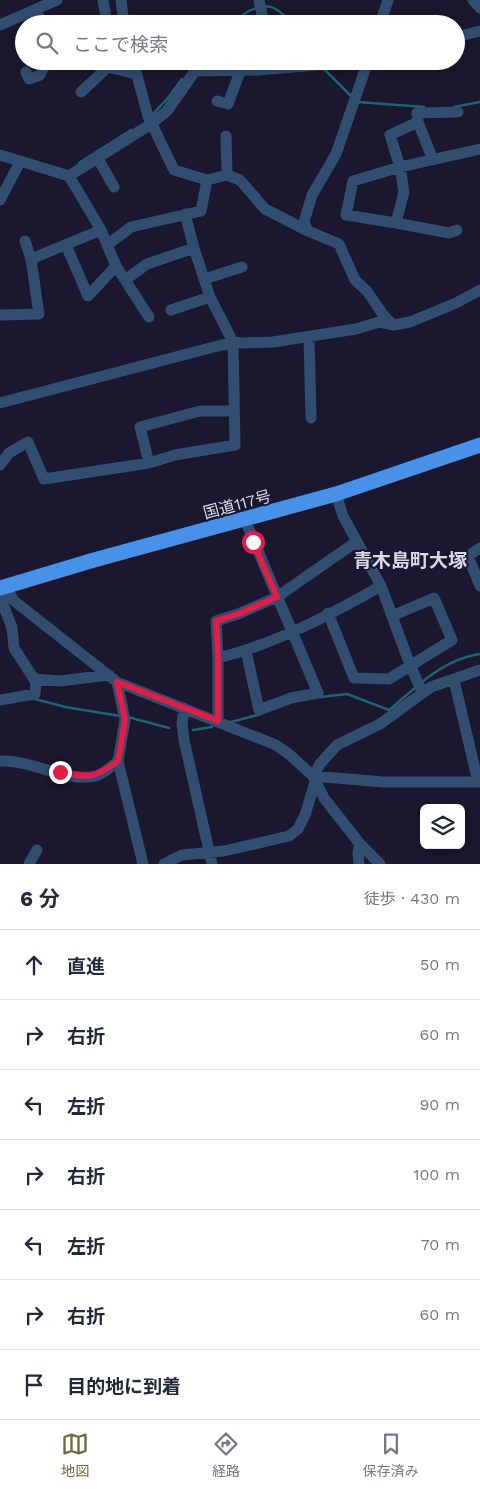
<!DOCTYPE html>
<html lang="ja">
<meta charset="utf-8">
<style>
:root{--surface:#fff;--page:#f6f6f7;--text:#1f2937;--muted:#747a83;--line:#e0e1e3;--accent:#6f6937}
body{margin:0;font-family:"Work Sans","Noto Sans JP",sans-serif;background:var(--page);color:var(--text)}
.controls{position:absolute;right:15px;bottom:15px;display:grid;overflow:hidden;border-radius:8px;box-shadow:0 2px 12px #0003}
.controls button{width:45px;height:45px;display:grid;place-items:center;padding:0;border:0;border-bottom:1px solid var(--line);background:var(--surface);color:var(--text);font:25px sans-serif}
.stop{position:absolute;width:15px;height:15px;margin:-11px;border:4px solid #e11d48;border-radius:50%;background:#fff}
.stop.end{background:#e11d48;border-color:#fff;box-shadow:0 1px 5px #0008}
.list{margin:0;padding:0;list-style:none}
h2{display:flex;justify-content:space-between;align-items:center;height:65px;margin:0;padding:0 20px;font-size:21px}
h2 small{font-size:16px;font-weight:400;color:var(--muted)}
.list li{display:grid;grid-template-columns:32px 1fr auto;gap:15px;align-items:center;box-sizing:border-box;height:70px;padding:0 20px;border-top:1px solid var(--line)}
.list b{display:block;font-size:19px;white-space:nowrap}
.list em{font-size:16px;font-style:normal;color:var(--muted)}
.icon{flex:none;width:28px;height:28px;fill:none;stroke:currentColor;stroke-width:2;stroke-linecap:round;stroke-linejoin:round}
.map{position:relative;flex:none;width:480px;height:864px;overflow:hidden}
.search{position:absolute;background:var(--surface);box-shadow:0 2px 12px #0003;left:15px;right:15px;top:15px;height:55px;display:flex;align-items:center;gap:12px;box-sizing:border-box;padding:0 18px;border-radius:28px;color:var(--muted);font-size:19px}
.sheet{height:555px;background:var(--surface)}
nav{display:flex;justify-content:space-around;align-items:center;box-sizing:border-box;height:70px;border-top:1px solid var(--line);background:var(--surface);font-size:14px;color:var(--muted)}
nav a{display:grid;justify-items:center;gap:2px}
nav .on{color:var(--accent)}
.map>svg:first-child{display:block}
.lines{fill:none;stroke-linecap:round;stroke-linejoin:round}
.stream{stroke:#1d6275;stroke-width:2.5}
.minor{stroke:#314d70;stroke-width:11}
.highway{stroke:#4791e9;stroke-width:15}
.route{stroke:#e11d48;stroke-width:6}
.labels{text-anchor:middle;stroke-width:4;stroke-linejoin:round;paint-order:stroke}
.street-label{font-size:16px;fill:#dad9e9;stroke:#1a172e}
.quarter-label{font-size:19px;font-weight:bold;fill:#dad9e9;stroke:#1a172e}
</style>
<div class="map">
<svg width="480" height="864" viewBox="0 0 480 864">
<rect width="100%" height="100%" fill="#1a172e"/>
<g class="lines">
<path class="stream" d="M263,7C274,4 285,15 290,24
M235,24C241,15 247,11 257,8
M192,67L198,61
M324,69L350,95
M358,102L424,107
M454,107L480,102
M152,115L168,98L182,79
M79,163L131,130
M422,682C438,669 459,657 480,654
M320,697L347,694L389,710L416,687
M35,699L65,707L120,716
M128,717L169,728
M231,722L261,714
M193,730L212,727"/>
<path class="minor" d="M103,0L107,24
M121,0L124,24
M259,0L264,24
M473,0L480,8
M37,9L40,24
M380,24L388,0
M0,25L57,0
M456,37L480,31
M133,61L148,116L174,170L207,180L227,175L240,180L265,209L308,231
M368,61L336,154L312,195L304,222L308,231L339,244L355,280L367,291L384,316L393,325
M26,72L29,79L40,75L47,61
M81,92L108,67L136,74
M217,101L228,104L244,61
M418,122L390,135L400,167L404,192L396,223L346,215L353,181L400,167L480,149
M226,136L227,175
M0,155L69,176L151,124L167,111L195,71L258,70L330,64L344,61
M97,157L114,187
M433,160L418,122L417,113L458,112
M69,176L101,230L116,266L149,317
M0,200L20,162
M396,223L449,233L457,230
M25,241L31,259
M66,245L88,296L116,266
M107,245L131,227L201,211L207,180
M204,279L242,267
M125,280L147,264L194,248
M171,310L210,297
M0,315L39,314L31,259L101,230
M309,337L311,418
M0,403L233,342L243,343L273,342L356,329L379,322L394,325L410,322L456,303L480,290
M149,463L140,427L200,411H234
M0,465L9,453L28,442L44,479L149,463L175,455L235,445L233,342L210,297L194,248L185,214
M245,520L318,693L291,698L259,710L246,651
M480,548L468,556L480,586
M381,586L410,665L422,692
M0,590L10,594L13,600L117,682L276,745L290,755L313,776L324,798L360,844L380,864
M0,596L12,628L14,648L34,679L36,684L35,694L0,700
M328,613L354,678L389,679L452,640L434,598L392,616
M218,658C275,644 330,615 381,586L343,516L336,494
M480,670L431,687L380,724L337,745L320,764L313,776L383,782H480
M34,679L60,681L109,675
M454,680L478,782
M117,682L125,720L118,761L143,864
M184,708L182,724L184,740L212,864
M218,721V658L216,621L238,614L277,597L356,542
M0,761C31,759 67,783 96,776C105,773 111,767 118,761
M29,864L37,850
M164,864L182,855L224,851L289,836L298,829L305,815L315,782
M359,864L358,853L360,844"/>
<path class="highway" d="M0,588L94,560L336,494L480,445"/>
</g>
<g class="lines">
<path class="route" d="M60,772C88,778 95,779 118,761L125,720L117,682L218,721V658L216,621L238,614L277,597L253,542"/>
</g>
<g class="labels">
<g class="street-label">
<text transform="translate(237 504) rotate(-15)" y="6">国道117号</text>
</g>
<g class="quarter-label">
<text x="410" y="567">青木島町大塚</text>
</g>
</g>
</svg>
<div class="controls">
<button><svg class="icon" aria-label="layers" viewBox="0 0 24 24"><path d="M12 4l9 5-9 5-9-5zM3 14l9 5 9-5"/></svg></button>
</div>
<div class="stop" style="left:253px;top:542px"></div>
<div class="stop end" style="left:60px;top:772px"></div>
<div class="search"><svg class="icon" aria-label="search" viewBox="0 0 24 24"><circle cx="10" cy="10" r="6"/><path d="M15 15l6 6"/></svg>ここで検索</div>
</div>
<section class="sheet">
<h2>6 分<small>徒歩 · 430 m</small></h2>
<ul class="list">
<li><svg class="icon" aria-label="ahead" viewBox="0 0 24 24"><path d="M12 20V5M6 11l6-6 6 6"/></svg><div><b>直進</b></div><em>50 m</em></li>
<li><svg class="icon" aria-label="right" viewBox="0 0 24 24"><path d="M7 20v-9h11M14 6l5 5-5 5"/></svg><div><b>右折</b></div><em>60 m</em></li>
<li><svg class="icon" aria-label="left" viewBox="0 0 24 24"><path d="M17 20v-9H6M10 6l-5 5 5 5"/></svg><div><b>左折</b></div><em>90 m</em></li>
<li><svg class="icon" aria-label="right" viewBox="0 0 24 24"><path d="M7 20v-9h11M14 6l5 5-5 5"/></svg><div><b>右折</b></div><em>100 m</em></li>
<li><svg class="icon" aria-label="left" viewBox="0 0 24 24"><path d="M17 20v-9H6M10 6l-5 5 5 5"/></svg><div><b>左折</b></div><em>70 m</em></li>
<li><svg class="icon" aria-label="right" viewBox="0 0 24 24"><path d="M7 20v-9h11M14 6l5 5-5 5"/></svg><div><b>右折</b></div><em>60 m</em></li>
<li><svg class="icon" aria-label="arrive" viewBox="0 0 24 24"><path d="M6 21V4h12l-3 4 3 4H6"/></svg><div><b>目的地に到着</b></div></li>
</ul>
</section>
<nav>
<a class="on"><svg class="icon" aria-label="map" viewBox="0 0 24 24"><path d="M3 6l6-2 6 2 6-2v14l-6 2-6-2-6 2zM9 4v14M15 6v14"/></svg>地図</a>
<a><svg class="icon" aria-label="directions" viewBox="0 0 24 24"><path d="M12 3l9 9-9 9-9-9zM9 14v-3h6M13 9l2 2-2 2"/></svg>経路</a>
<a><svg class="icon" aria-label="saved" viewBox="0 0 24 24"><path d="M7 4h10v16l-5-4-5 4z"/></svg>保存済み</a>
</nav>
